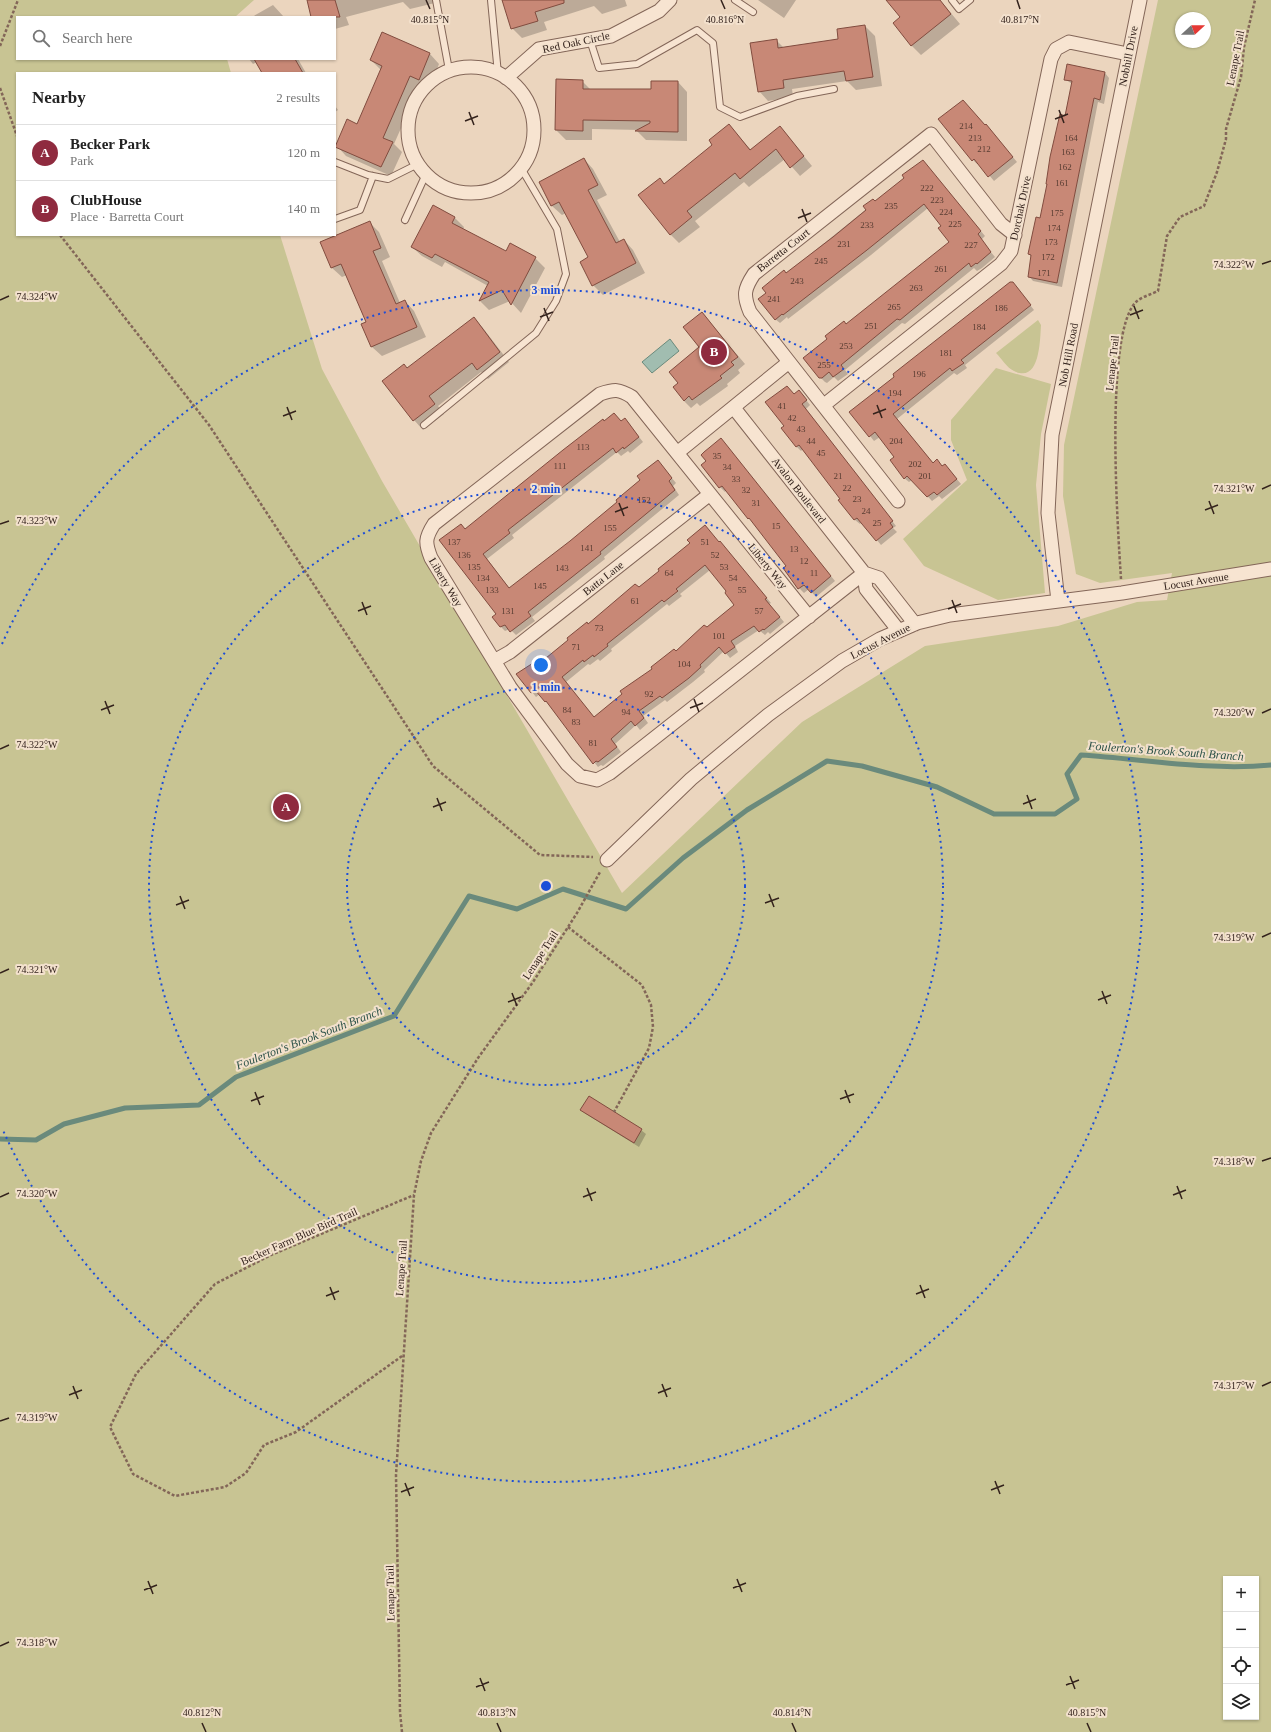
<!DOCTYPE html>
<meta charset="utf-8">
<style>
:root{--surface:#fff;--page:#f2f2f2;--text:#222;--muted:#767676;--line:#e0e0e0;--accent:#8f2b3f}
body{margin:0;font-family:"Times New Roman",serif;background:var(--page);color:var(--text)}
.controls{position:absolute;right:12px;bottom:12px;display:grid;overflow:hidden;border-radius:0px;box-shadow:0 1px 3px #0004}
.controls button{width:36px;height:36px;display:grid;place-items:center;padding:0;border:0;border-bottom:1px solid var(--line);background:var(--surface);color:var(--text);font:20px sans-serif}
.compass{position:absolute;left:1175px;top:12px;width:36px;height:36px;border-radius:50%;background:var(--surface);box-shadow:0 1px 3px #0004;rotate:69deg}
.you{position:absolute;left:541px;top:665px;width:14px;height:14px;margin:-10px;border:3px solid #fff;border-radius:50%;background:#1a73e8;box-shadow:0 0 0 6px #1a73e833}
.badge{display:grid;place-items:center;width:26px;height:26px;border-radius:50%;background:var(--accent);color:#fff;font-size:13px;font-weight:700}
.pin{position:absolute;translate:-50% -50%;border:2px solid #fff;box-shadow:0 1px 4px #0006}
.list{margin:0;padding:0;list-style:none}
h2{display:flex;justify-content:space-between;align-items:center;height:52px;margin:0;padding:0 16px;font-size:17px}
h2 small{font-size:13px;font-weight:400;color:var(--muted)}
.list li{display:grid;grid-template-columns:26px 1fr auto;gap:12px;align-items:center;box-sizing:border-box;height:56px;padding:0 16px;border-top:1px solid var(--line)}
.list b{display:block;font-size:15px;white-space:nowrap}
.list p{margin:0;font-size:13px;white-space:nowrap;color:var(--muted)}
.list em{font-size:13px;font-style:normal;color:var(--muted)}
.icon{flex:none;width:22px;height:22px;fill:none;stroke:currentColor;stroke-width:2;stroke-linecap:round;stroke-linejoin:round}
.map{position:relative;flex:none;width:1271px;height:1732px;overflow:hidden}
.search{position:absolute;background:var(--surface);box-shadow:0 1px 3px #0004;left:16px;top:16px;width:320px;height:44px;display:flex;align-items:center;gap:10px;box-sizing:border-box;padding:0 14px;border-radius:0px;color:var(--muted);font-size:15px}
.panel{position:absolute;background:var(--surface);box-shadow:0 1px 3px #0004;left:16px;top:72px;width:320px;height:164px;border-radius:0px}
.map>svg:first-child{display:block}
.green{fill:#c8c493;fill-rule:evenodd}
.water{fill:#a1bdb0;stroke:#6a8a7c}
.shadow{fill:#0003;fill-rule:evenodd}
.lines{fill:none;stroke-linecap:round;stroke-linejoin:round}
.stream{stroke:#6a8a7c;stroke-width:5}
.building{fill:#c88876;stroke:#814c3f;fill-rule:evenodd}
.lane-casing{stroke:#836658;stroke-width:8}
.street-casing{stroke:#836658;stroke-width:15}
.path{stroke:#836658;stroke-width:2.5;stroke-dasharray:3 2;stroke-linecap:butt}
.lane{stroke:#f7e4d1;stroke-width:6}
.street{stroke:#f7e4d1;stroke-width:13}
.ticks{fill:none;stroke:#33221c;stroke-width:1.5}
.ring{fill:none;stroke:#1d4ed8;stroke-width:2;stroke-dasharray:2 4}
.labels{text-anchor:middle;stroke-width:4;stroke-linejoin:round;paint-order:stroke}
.number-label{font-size:9px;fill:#583c32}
.street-label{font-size:11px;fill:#33221c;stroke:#f3e1cd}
.water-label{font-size:12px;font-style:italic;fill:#2c5248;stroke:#f3e1cd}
.ticks-label{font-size:10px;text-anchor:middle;fill:#33221c;stroke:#f3e1cd;stroke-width:4;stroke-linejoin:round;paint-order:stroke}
.centre{fill:#1d4ed8;stroke:#f3e1cd;stroke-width:2}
.ring-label{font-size:12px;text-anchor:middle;font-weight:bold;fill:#1d4ed8;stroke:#f3e1cd;stroke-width:4;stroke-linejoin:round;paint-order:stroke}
</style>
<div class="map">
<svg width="1271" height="1732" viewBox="0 0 1271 1732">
<rect width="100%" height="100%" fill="#ebd5be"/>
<path class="green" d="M0,0H254L235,17H17V59H227L231,73H17V235H280L322,369L382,481L622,893L802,722L925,646L1058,626L1137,602L1167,600L1172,573L1100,583L1076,574L1063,496L1064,445L1158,0H1271V1732H0ZM1181,18H1205V42H1181ZM1226,1579H1256V1717H1226Z
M1038,320L1041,325C1040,340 1040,384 1014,371C1007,368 1001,358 996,353Z
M996,368L1051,384L1041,434L1036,485L1045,593L998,600L924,566L903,539L967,480L951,440V420Z"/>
<path class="water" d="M670,339L679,351L652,373L642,362Z"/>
<path class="shadow" d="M308,0H434L435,3L410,9L403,2L346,17L349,25L335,29V17H313Z
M503,0H625L627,6L602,14L594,6L544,22L547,30L522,38L512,28Z
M758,0H796L784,18Z
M887,0H940L960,24L921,55L911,45L901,18Z
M273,5L284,17H252Z
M865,26L875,36L882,86L856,90L847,81L792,89L793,97L768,101L759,91L776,40L784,48L839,40Z
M383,34L430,54L439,64L429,89L420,85L394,144L402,152L391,176L346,156L337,146L358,125L381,70L371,60Z
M249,59H298L306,73H263L257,62L253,64Z
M1068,65L1105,73L1109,78L1104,104L1098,102L1062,287L1033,281L1029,276L1032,257L1029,254L1041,220L1072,84L1065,79Z
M582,81L591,90H652L678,82L687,92V141L646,140L637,131L640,130L592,129V140H566L556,130Z
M335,106L338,110L335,112Z
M729,125L751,150L780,127L812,166L800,176L785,159L749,187L744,182L695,221L700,227L679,243L670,234L659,179L665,184L714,145Z
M986,125L1017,162L994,181L979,163L977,164L973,160Z
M584,159L593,169L607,195L597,200L620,242L624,240L633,250L645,273L603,295L593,285L589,258L566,213L562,215L552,206L540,182Z
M927,166L985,236L981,240L995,257L982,268L977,271L974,268L905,324L902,323L845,370L848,374L838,381L834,377L827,383L825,382L820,377L829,339L950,242L942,226L928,208L871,255L788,319L787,317L780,323L775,319L767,293L786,274L875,202Z
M454,217L464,227L463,230L506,253L535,258L545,268L521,313L510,301L489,310L480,301L488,286L445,262L442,267L422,256L412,247Z
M369,222L379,232L390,257L382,261L400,303L405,301L414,311L426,337L382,356L372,347L362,325L367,323L347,275L342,277L332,268L321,243Z
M1017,288L1034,310L965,365L967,368L957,375L954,373L897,419L933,463L937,460L943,467L949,470L961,484L942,499L939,496L932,501L912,480L909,482L904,478L895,457L880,437L874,441L870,436Z
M702,313L745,364L738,370L740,373L727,384L728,386L700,406L697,403L691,408L684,401L679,383L701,347Z
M474,318L483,328L509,362L488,379L481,372L438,406L444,414L423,430L414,420L407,369Z
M794,395L803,396L810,405L806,409L896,526L893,528L897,532L881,545L862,522L860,524L855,520L840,500L842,499L803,449L801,451L796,446L785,426Z
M604,422H621L629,424L643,442L630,453L628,451L621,456L617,452L512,535L514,538L487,559L510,589L571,542L662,466L676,483L673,486L679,495L604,557L605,559L532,617L535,621L516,635L510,629L505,631L501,627L465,530Z
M721,439L835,581L816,597L809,589L804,593L799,588L784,568L787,566L778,553L726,490L725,492L720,487L708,462Z
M719,543L724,547L771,603L769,604L784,622L770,634L768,632L765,635L759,630L735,646L738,652L730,658L724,651L704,670L705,672L693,682L667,702L665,700L643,716L648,723L640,730L636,725L615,744L621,752L603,766L601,765L598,767L540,694L536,697L518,674L546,659L588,625L639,589ZM710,570L728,592L736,605L594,718L566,682L588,664L590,665L598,659L600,661L612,651L611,649L667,604L669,606L682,596L680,594Z
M581,1110L641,1130L646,1134L639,1147L586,1114Z"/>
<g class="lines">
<path class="stream" d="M0,1139L36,1140L64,1124L125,1108L199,1105L236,1077L394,1016L469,896L517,909L563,889L626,909L683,858L747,810L827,761L862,766L937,787L994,814H1055L1077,799L1067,774L1081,755C1144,759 1208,771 1271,765"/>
</g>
<path class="building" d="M307,0H335L340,17H311Z
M502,0H564V3L535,12L538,21L511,29Z
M886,0H940L951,14L911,46L893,23L900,17Z
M865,25L873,77L846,81L844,71L783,80L784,88L758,92L750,43L777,39L778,48L838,39L837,29Z
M382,32L430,53L419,80L410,76L383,138L393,142L381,167L335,147L347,119L357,124L382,66L370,60Z
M254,59H295L303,73H262Z
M1067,64L1105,72L1100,100L1094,98L1057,283L1028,277L1031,255L1028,254L1036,217L1040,218L1047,184H1046L1050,157L1060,114L1065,116L1072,81L1064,80Z
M556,79L583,80V89H651V81H678V132L635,131L650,123V121L583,120V131L555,130Z
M963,100L985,125L986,124L1013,157L988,177L974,159L972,161L938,119Z
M729,124L750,150L780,126L804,156L790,168L776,149L740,179L735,173L687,211L692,217L670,235L638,195L660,178L664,184L712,145L709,140Z
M584,158L598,185L588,190L616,243L624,239L636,263L592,286L580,262L588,257L559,202L551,206L539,182Z
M923,160L981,231L978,234L991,252L977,264L976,263L971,267L969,263L900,320L897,319L841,365L844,369L833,377L829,372L822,378H819L803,358L827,339L825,336L844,321L846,324L949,242L938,228L941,226L924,204L867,250L783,315L782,314L775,320L758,299L766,293L762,288L784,270L786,273L833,237L866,210L863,206L873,199L875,201L904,178L902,175Z
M433,205L455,217L452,223L506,251L510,243L536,257L511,305L502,290L479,301L489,282L435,254L432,258L411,247Z
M370,221L381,248L373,251L396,304L405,300L417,327L371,347L361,324L366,322L341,264L331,268L320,242Z
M1010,282H1013L1031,305L961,360L964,363L952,371L950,368L893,414L933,463L937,459L942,466L945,464L957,479L937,495L934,492L927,497L907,476L904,479L890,460L894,457L875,432L869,437L849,412L894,377L893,374Z
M702,312L738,357L731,362L734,365L720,376L722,378L692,400L689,396L684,401L673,387L678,383L669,372L699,347L683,327Z
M474,317L500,352L477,370L472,363L429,396L435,404L413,421L382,381L404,364L407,368Z
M787,386L794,394L799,390L807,400L802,404L893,521L890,523L893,527L876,541L857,518L854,520L838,500L840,499L799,445L796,447L781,428L784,426L765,402Z
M614,413L621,421L625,418L639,437L624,449L623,447L616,453L613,448L508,530L510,533L483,554L509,588L570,541L617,502L616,500L640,480L637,476L658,460L672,478L669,481L675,490L600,552L601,554L528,612L531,616L510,632L505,625L500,627L492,617L496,614L439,540L461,524L465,529L563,450L603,419L604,421Z
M721,438L831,576L811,593L804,585L798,589L783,568L786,566L749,518L748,519L722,486L719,488L701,465L706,461L701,455L704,452Z
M705,525L719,542L720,541L767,598L765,599L780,617L764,630L763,629L759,632L754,626L731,641L735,647L725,654L719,647L700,665L701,667L689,678L662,698L660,696L639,711L644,718L635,726L631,721L611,739L617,747L598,762L596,761L593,764L546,701L545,702L535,690L531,693L516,674L544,656L546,658L568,640L567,638L587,622L588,624L635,584L639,587L659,571L658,569L690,543L687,540ZM705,565L726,591L725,593L734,605L707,627L704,625L676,651L674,649L651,667L652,669L620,691L622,694L594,717L562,677L583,660L584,662L593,655L594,657L608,646L607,644L641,617L662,600L664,602L678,591L676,589Z
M589,1096L642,1129L634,1143L580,1110Z"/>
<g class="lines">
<g class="lane-casing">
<path id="lane" d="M436,0L449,70
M491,0L498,74
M735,0L753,12
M952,0L959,9L970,0
M590,40L599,68L637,64L697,30L713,43L720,107L740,117L797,96L834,89
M335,162L368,175L388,179L418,164
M335,219L360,210L373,176
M405,220L426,174
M424,425L536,333L556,301L566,274L557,229L521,168"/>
</g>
<g class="street-casing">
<path id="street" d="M408 130a63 63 0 1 1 126 0a63 63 0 1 1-126 0Z
M506,78L539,49L611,36L659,11L670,0
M824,405L1001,264L1011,251L1051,59L1056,49L1069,42L1128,54
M734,408L864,573L866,589L899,631
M677,453L789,362
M898,501L750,312C743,295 744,289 754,274L931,134L1001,224L1015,235
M864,573L879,578L915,624
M1058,601L1048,513L1052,435L1140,0
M809,617L632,397C619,389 615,389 600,394L434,524C425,538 425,543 431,558L510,687L567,764L580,776L597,780L610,773L864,573
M494,661L510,652L710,494
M607,860L691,779L768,715L842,661L880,639L917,623L950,615L1122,593L1271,569"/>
</g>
<path class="path" d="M0,46L18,0
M0,88L17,136
M60,235L209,425L433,766L540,855L593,857
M1121,579C1118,531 1104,333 1136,302C1141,297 1152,294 1158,291L1167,236L1180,217L1204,206L1217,172L1226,139V129L1241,77L1244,47L1255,0
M568,927L642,985L651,1005L653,1027L649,1048L614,1112
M402,1356L296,1432L264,1445L246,1473L225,1487L175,1496L133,1474L110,1427L136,1374L215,1284L271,1255L414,1195
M402,1732L400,1712L396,1475L414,1195L421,1161L431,1133L478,1058L533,982L577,913L600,872"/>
<use href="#lane" class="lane"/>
<use href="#street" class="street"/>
</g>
<path class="ticks" d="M426,0L430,9M721,0L725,9M1017,0L1020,9M1059,110L1064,123M469,112L474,125M1055,119L1068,114M465,121L478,116M802,209L807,222M798,218L811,213M1262,264L1271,261M0,300L9,296M1134,306L1139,319M544,308L549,321M1130,315L1143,310M540,317L553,312M877,405L882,418M287,407L292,420M873,414L886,409M283,416L296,411M1262,489L1271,485M1209,501L1214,514M619,503L624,516M1205,510L1218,505M615,512L628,507M0,524L9,521M952,600L957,613M362,602L367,615M948,609L961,604M358,611L371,606M694,699L699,712M105,701L110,714M690,708L703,703M101,710L114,705M1262,713L1271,709M0,749L9,745M1027,795L1032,809M437,798L442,811M1023,804L1036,799M433,807L446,802M769,894L774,907M180,896L185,909M765,903L779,898M176,905L189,900M1262,937L1271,933M0,973L9,969M1102,991L1107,1004M512,993L517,1006M1098,1000L1111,995M508,1002L521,997M845,1090L850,1103M255,1092L260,1105M840,1099L854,1094M251,1101L264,1096M1262,1161L1271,1158M1177,1186L1182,1199M587,1188L592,1201M1173,1195L1186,1190M0,1197L9,1193M583,1197L596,1192M920,1285L925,1298M330,1287L335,1300M916,1294L929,1289M326,1296L339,1291M662,1384L667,1397M73,1386L78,1399M1262,1386L1271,1382M658,1393L671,1388M69,1395L82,1390M0,1421L9,1418M995,1481L1000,1494M405,1483L410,1496M991,1490L1004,1485M401,1492L414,1487M737,1579L742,1592M148,1581L153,1594M733,1588L746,1583M144,1590L157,1585M0,1646L9,1642M1070,1676L1075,1689M480,1678L485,1691M1066,1685L1079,1680M476,1687L489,1682M202,1723L206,1732M497,1723L501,1732M792,1723L796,1732M1087,1723L1091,1732"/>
<g class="ring">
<circle cx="546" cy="886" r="199"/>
<circle cx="546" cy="886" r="397"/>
<path d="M2 644A596 596 0 1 1 2 1128"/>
</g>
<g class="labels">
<g class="number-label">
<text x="966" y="129">214</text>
<text x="975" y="141">213</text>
<text x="1071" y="141">164</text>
<text x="984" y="152">212</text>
<text x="1068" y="155">163</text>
<text x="1065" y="170">162</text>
<text x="1062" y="186">161</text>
<text x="927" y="191">222</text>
<text x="937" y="203">223</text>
<text x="891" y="209">235</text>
<text x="946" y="215">224</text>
<text x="1057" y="216">175</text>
<text x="955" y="227">225</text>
<text x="867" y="228">233</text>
<text x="1054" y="231">174</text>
<text x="1051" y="245">173</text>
<text x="844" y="247">231</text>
<text x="971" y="248">227</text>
<text x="1048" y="260">172</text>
<text x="821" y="264">245</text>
<text x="941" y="272">261</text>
<text x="1044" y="276">171</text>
<text x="797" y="284">243</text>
<text x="916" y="291">263</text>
<text x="774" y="302">241</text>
<text x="894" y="310">265</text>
<text x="1001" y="311">186</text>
<text x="871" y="329">251</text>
<text x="979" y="330">184</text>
<text x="846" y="349">253</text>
<text x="946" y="356">181</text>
<text x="824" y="368">255</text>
<text x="919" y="377">196</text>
<text x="895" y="396">194</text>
<text x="782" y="409">41</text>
<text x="792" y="421">42</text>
<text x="801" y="432">43</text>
<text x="811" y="444">44</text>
<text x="896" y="444">204</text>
<text x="583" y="450">113</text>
<text x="821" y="456">45</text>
<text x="717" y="459">35</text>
<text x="915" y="467">202</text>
<text x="560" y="469">111</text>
<text x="727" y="470">34</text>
<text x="838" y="479">21</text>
<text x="925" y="479">201</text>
<text x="736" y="482">33</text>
<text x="847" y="491">22</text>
<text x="746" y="493">32</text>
<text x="857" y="502">23</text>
<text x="644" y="503">152</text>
<text x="756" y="506">31</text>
<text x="866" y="514">24</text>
<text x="877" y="526">25</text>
<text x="776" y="529">15</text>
<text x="610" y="531">155</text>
<text x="454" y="545">137</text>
<text x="705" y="545">51</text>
<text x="587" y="551">141</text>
<text x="794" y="552">13</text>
<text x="464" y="558">136</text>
<text x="715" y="558">52</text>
<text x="804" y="564">12</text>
<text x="474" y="570">135</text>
<text x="724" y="570">53</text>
<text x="562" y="571">143</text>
<text x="669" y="576">64</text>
<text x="814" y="576">11</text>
<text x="483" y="581">134</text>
<text x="733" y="581">54</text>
<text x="540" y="589">145</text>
<text x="492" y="593">133</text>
<text x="742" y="593">55</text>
<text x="635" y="604">61</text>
<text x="508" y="614">131</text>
<text x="759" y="614">57</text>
<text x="599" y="631">73</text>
<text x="719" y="639">101</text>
<text x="576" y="650">71</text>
<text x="684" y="667">104</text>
<text x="649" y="697">92</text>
<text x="567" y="713">84</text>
<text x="626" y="715">94</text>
<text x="576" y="725">83</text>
<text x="593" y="746">81</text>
</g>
<g class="street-label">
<text transform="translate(576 42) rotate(-12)" y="4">Red Oak Circle</text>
<text transform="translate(1128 56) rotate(-79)" y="4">Nobhill Drive</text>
<text transform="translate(1235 58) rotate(-79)" y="4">Lenape Trail</text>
<text transform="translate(1020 208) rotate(-78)" y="4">Dorchak Drive</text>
<text transform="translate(783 250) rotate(-38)" y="4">Barretta Court</text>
<text transform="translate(1068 355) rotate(-79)" y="4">Nob Hill Road</text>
<text transform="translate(1112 363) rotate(-84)" y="4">Lenape Trail</text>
<text transform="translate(799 490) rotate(52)" y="4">Avalon Boulevard</text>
<text transform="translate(768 566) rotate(51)" y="4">Liberty Way</text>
<text transform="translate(603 578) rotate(-38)" y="4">Batta Lane</text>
<text transform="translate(1196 581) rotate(-9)" y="4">Locust Avenue</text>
<text transform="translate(446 582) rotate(59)" y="4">Liberty Way</text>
<text transform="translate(880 641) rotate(-27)" y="4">Locust Avenue</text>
<text transform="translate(540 955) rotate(-57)" y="4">Lenape Trail</text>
<text transform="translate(299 1236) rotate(-24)" y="4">Becker Farm Blue Bird Trail</text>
<text transform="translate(401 1268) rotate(-86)" y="4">Lenape Trail</text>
<text transform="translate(390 1593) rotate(-91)" y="4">Lenape Trail</text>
</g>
<g class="water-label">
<text transform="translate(1166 751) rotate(4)" y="4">Foulerton's Brook South Branch</text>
<text transform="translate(309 1038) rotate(-21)" y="4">Foulerton's Brook South Branch</text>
</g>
</g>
<g class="ticks-label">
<text x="430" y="23">40.815°N</text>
<text x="725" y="23">40.816°N</text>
<text x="1020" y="23">40.817°N</text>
<text x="1234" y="268">74.322°W</text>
<text x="37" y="300">74.324°W</text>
<text x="1234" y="492">74.321°W</text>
<text x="37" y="524">74.323°W</text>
<text x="1234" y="716">74.320°W</text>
<text x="37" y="748">74.322°W</text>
<text x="1234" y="941">74.319°W</text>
<text x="37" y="973">74.321°W</text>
<text x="1234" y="1165">74.318°W</text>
<text x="37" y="1197">74.320°W</text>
<text x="1234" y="1389">74.317°W</text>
<text x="37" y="1421">74.319°W</text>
<text x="37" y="1646">74.318°W</text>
<text x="202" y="1716">40.812°N</text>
<text x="497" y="1716">40.813°N</text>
<text x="792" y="1716">40.814°N</text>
<text x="1087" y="1716">40.815°N</text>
</g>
<circle cx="546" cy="886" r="6" class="centre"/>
<g class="ring-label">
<text x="546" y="294">3 min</text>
<text x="546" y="493">2 min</text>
<text x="546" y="691">1 min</text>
</g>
</svg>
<div class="controls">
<button>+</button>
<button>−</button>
<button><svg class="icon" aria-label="locate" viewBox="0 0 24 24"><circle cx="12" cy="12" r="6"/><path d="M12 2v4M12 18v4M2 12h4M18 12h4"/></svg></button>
<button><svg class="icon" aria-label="layers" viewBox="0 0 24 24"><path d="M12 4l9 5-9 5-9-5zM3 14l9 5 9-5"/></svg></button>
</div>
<svg class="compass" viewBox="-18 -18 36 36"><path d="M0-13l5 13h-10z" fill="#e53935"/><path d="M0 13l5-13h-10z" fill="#767676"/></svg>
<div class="you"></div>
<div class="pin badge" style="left:286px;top:807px">A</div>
<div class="pin badge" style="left:714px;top:352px">B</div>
<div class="search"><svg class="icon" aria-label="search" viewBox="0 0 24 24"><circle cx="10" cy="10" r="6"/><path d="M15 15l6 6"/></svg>Search here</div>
<section class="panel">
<h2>Nearby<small>2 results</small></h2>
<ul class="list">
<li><span class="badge">A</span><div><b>Becker Park</b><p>Park</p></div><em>120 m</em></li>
<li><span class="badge">B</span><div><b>ClubHouse</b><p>Place · Barretta Court</p></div><em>140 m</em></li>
</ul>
</section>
</div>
